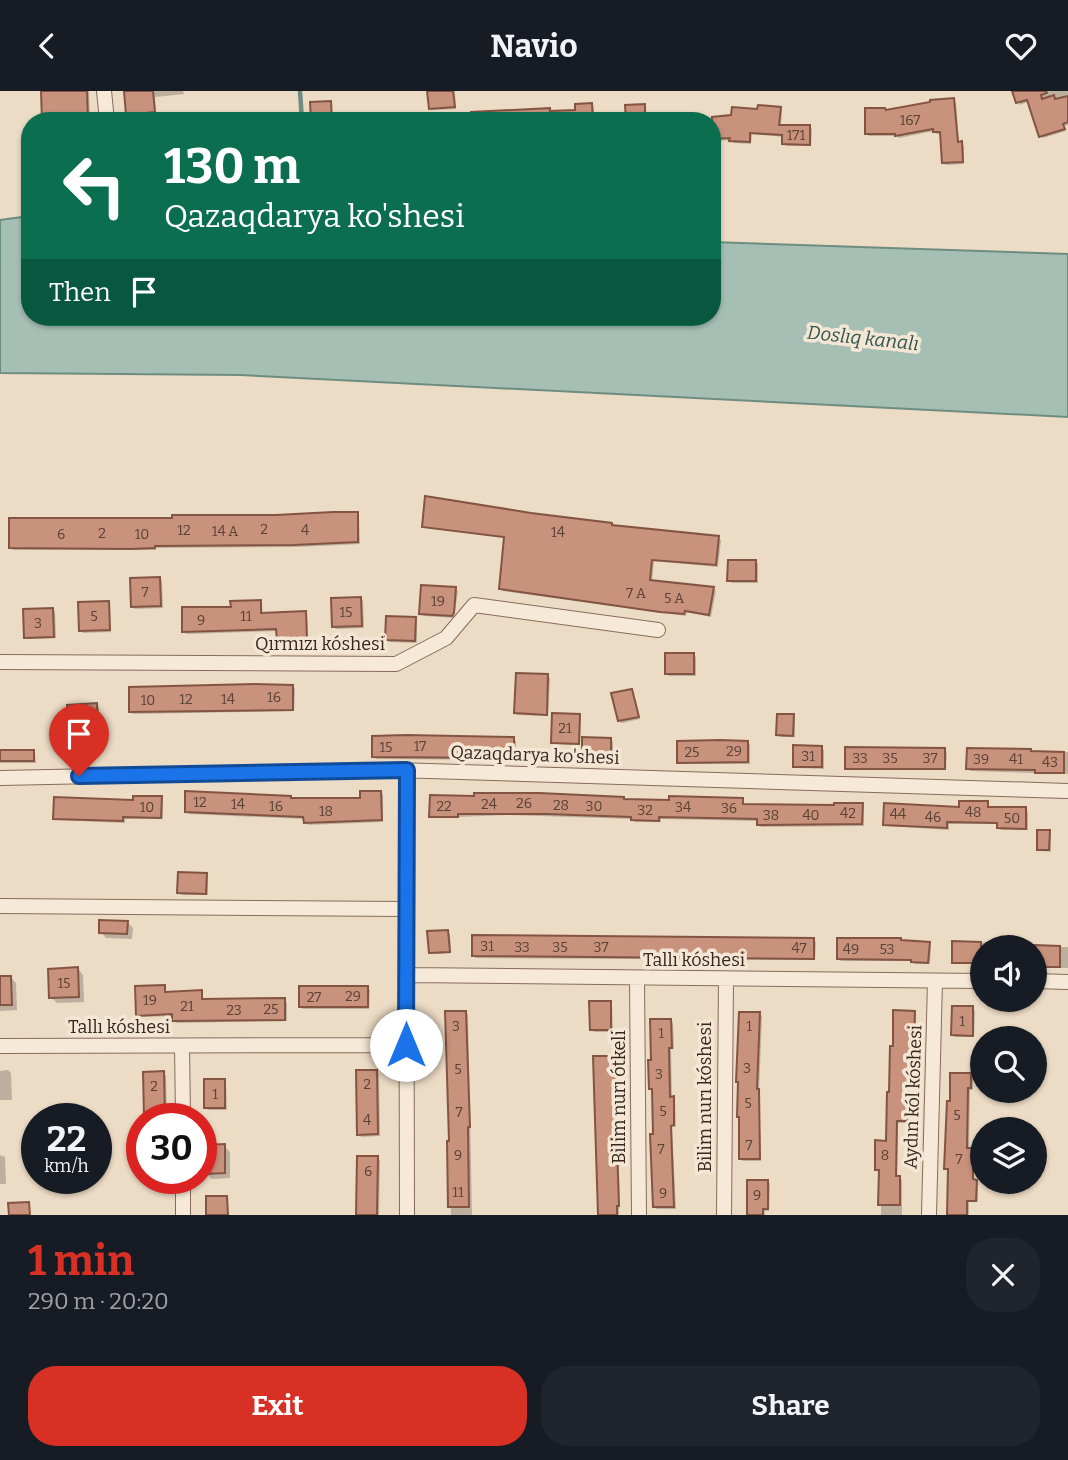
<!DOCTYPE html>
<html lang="en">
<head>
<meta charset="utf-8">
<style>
  body { margin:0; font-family:Bitter,serif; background:#20242c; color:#f1f3f6; height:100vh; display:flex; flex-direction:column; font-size:26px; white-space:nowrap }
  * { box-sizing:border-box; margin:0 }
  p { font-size:23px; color:#9ea1a6 }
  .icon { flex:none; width:38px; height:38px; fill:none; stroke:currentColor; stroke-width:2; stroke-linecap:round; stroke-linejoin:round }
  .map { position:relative; height:1124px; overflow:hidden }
  .side { display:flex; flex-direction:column; background:#171b24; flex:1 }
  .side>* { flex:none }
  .guide { position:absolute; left:21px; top:21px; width:700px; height:214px; border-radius:28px; box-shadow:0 2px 5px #0004; background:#0b6e4f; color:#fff; overflow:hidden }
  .tools { position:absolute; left:970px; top:844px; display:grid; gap:14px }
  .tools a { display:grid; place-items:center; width:77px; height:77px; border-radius:50%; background:#171b24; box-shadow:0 2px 5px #0004; font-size:35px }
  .speed { position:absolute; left:21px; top:1012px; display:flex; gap:14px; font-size:35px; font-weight:700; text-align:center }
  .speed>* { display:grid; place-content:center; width:91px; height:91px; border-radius:50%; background:#171b24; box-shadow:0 2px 5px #0004; line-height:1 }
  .speed small { font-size:18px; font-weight:400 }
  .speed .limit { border:10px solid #d22; background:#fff; color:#111 }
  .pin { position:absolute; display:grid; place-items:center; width:60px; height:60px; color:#fff; margin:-72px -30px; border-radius:50% 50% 50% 0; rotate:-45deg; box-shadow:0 0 7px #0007 }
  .pin .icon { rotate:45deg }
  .me { position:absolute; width:77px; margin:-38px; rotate:0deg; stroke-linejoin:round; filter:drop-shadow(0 0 5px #0008) }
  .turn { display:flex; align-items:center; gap:24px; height:147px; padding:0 28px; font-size:32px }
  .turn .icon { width:91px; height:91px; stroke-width:2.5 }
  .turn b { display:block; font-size:49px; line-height:60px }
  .then { display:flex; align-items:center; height:66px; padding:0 28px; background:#0003; gap:14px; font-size:26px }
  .round { display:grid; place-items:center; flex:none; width:74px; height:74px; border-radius:28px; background:#20242c }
  .summary { display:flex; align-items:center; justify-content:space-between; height:119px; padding:0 28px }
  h1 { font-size:42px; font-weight:700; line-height:52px; color:#d93025 }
  .action { display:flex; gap:14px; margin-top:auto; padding:14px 28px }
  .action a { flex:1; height:80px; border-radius:28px; background:#d93025; color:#fff; font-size:28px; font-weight:700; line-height:80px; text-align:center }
  .action a+a { background:#20242c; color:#f1f3f6 }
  header { display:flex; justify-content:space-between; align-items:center; height:91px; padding:0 28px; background:#171b24; font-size:32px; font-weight:700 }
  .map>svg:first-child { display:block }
</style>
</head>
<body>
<header><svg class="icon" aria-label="back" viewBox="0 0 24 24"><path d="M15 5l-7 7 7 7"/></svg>Navio<svg class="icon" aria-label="heart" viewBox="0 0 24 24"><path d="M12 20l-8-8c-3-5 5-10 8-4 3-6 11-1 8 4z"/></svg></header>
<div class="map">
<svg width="1068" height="1124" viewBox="0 0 1068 1124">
  <rect width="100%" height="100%" fill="#ecdbc5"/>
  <path fill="#a6bfb5" stroke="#6e8d81" stroke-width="2" d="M30,125V226H712V151L1068,163V326L240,284L0,282V129Z"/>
  <path fill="#0003" d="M43,0H89L90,30H44Z
    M126,0H183L184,3L155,6L156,23L130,26L128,23Z
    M429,0H455L456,18L433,19L430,17Z
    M1014,0H1068V34L1064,35L1066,40L1043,47L1030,10L1020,14Z
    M953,9L956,11L959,52L964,55V73L946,74L943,72L942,43H937L934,40L899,47L897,45H869L867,43L887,21Z
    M591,14L594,16V26L627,24L644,15L646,17L647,27L677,29L733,26L780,17L782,20L781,35L809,36L812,38L811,55H786L784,46L752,43L751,53L734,52L731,49L712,50V30H483L549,19L552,22L577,21Z
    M428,21L431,30H390L397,28L396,26Z
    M357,423L359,425L360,453L296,456L156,457V459H13L11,457L174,429Z
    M612,434L614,436L718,447L721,449L718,476L654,470L652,491L713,498L716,500L711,526L687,521L686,525L664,522L503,500L501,498L505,447L426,437L424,435Z
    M756,471L758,473V492H732L729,489Z
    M159,488L162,490L163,517L135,518L132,516Z
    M455,498L458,500L454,527L424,525L421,522Z
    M360,508L363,510L364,537L336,538L333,535Z
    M108,511L110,514L111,541L83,542L81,539Z
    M260,511L262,513L263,523L305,522L307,524L308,551L281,552L278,550V540L186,543L184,540L232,518Z
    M52,518L55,521L56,547L28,548L25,546Z
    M415,528L417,530V552L390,551L387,548Z
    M693,564L696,566V585H669L667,582Z
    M548,585L550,587L548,625L518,624L515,621Z
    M292,595L295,598L294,620L133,623L131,621Z
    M631,600L640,628L622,632L619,630Z
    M97,614L99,617L100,643L72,644L70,642Z
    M579,625L581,627L580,654L555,653L553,651Z
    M793,625L795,627V646H780L778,644Z
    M513,648L516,650V669L376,668L374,665Z
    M611,648L613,651V670L586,669L584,667Z
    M748,651L750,654V673H681L679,671Z
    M821,656L824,659V678L797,677L795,675Z
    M944,658L947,661L946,679H849L847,677Z
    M968,659L1068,661V683L971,680L968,678Z
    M0,661H33L35,663L36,672H0Z
    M381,702L383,704V731L308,734L305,728L189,723L187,720L293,709L362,708Z
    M539,703L623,707L626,710L743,708L745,715L836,716L862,714L864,716V735L761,736L759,730L661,728V731H635L632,728L507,724L433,727L431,725V706Z
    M161,707L163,710V728H125V732L57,729L55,727Z
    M987,712L989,718H1026L1028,721V739H1001L999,733H949V739L887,735L885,733Z
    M1049,741L1051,743V761L1041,760L1039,758Z
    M206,783L208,786V804H182L179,802Z
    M127,831L133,837L132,848L106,847L101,841Z
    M448,841L450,843L451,862L433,863L430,861Z
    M813,848L816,851L815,869L476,867L474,865Z
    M1016,851L1019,856H982V873H956L954,871V852Z
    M929,853L931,855L930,873H915L913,870H841L838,867Z
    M1034,856H1068V877H1035Z
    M78,878L83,884L84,911L57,912L51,906Z
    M10,886L16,892L17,919L0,920V887Z
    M164,896L167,902L201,901L203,910L285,909L287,912V930L176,932L174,925L140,926L137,924Z
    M367,897L370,899L369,918H303L301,916Z
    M610,912L612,914L613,941H594L592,939Z
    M972,917L975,920L974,946H955L953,943Z
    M465,922L468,924L472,1124H451L449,1051Z
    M914,922L916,924V950H913L909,1032H898L897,1087L902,1089V1124H881V1080L876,1078L888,1051L895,957Z
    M759,923L762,925L759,1000L761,1070H743L740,1067Z
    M671,929L673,932L674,958H671L672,1007L675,1010L676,1036H672L676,1118H657L654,1116L655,1045L653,999L651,997L653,970Z
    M613,966L616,969L620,1116H619V1124H598Z
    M8,979L11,982L12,1009H0V980Z
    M377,980L379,983L380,1045L361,1046L359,1043Z
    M164,982L166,985L167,1027H146L145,983Z
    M971,983L973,986V999H970L969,1059L975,1061L974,1090L978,1093V1111H969V1124H948V1079L946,1077L952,1011Z
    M224,990L226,992L227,1019H208L206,1017Z
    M224,1055L230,1061V1087L212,1088L206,1082Z
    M0,1064L5,1066L6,1093H0Z
    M377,1067L380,1069L379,1124H358Z
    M768,1091L770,1093L769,1120H765V1124H748Z"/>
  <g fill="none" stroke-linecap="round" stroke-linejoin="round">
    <path stroke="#6e8d81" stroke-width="4.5" d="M300,0L302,30"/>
  </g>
  <path fill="#c8927d" stroke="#845443" stroke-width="2" d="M41,0H87L88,30H42Z
    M124,0H153L155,21L126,24Z
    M427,0H453L455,16L429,18Z
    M1012,0H1046L1047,2L1041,4L1042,8L1054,4L1055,8L1068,5V31L1063,33L1065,38L1039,46L1027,9L1016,12Z
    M954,7L958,51L962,50L963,71L942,72L940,41H933V38L895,45V43H865V17H885L886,19L930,11V9Z
    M331,10L332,30H311L310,11Z
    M592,12L593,30H471V21L550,17V20L575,19V13Z
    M645,13V30H626L625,14Z
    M758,14L781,16L779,34H810V54L782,53V44L750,42V51L729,50L730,47L712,48V26L731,24L732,16L757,18Z
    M425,405L531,422L612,432V434L719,445L716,474L652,469L650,489L714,496L709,524L685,520L684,523L660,521L499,498L504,446L422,436Z
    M333,421H358V451L293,454L155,455V457L131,458L9,457V427H172V424H276Z
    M728,469H756V490H727Z
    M160,486L161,515L131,516L130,487Z
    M421,494L456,496L454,522L452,525L419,523Z
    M361,506L362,535L332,536L331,507Z
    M261,509V522L306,520L307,549L277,551L276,538L182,541V516H231L230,510Z
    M109,510L110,539L79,540L78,511Z
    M53,517L54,546L24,547L23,518Z
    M386,525L416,526L415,550L385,549Z
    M665,562H694V583H665Z
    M516,582L548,583L547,624L514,622Z
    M255,593L293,594V619L129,621V596Z
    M632,598L639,626L618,630L611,602Z
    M97,612L98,642L68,643L67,614Z
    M552,622L580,623L579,653L551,652Z
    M777,623H794L793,645L776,644Z
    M406,644L514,646V667L372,666V645Z
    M582,646L611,647V668H582Z
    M720,649L748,650V671L677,672V650Z
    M793,654L822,655V676H793Z
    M845,656L945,657V678H845Z
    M967,657L1031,658V660L1064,661V682H1035V679L966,678Z
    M0,659H34V670H0Z
    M185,700L291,705V707H360V700H381L382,729L304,732L303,726L185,721Z
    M474,702H539L624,706V708L669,709V705L743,707V713L834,714V712H863L862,733L757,734V728L659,726V730L631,729V726L547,723H458V726H429L430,704L474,705Z
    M133,705H162L161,727L123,726V730L53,728L54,706L133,709Z
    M959,710H988V716H1026V738L997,737V732L947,731V737L883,734L884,712L959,716Z
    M1037,739H1050L1049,759H1037Z
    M178,781L207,782L206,803L177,802Z
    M99,829L128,830L127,843L99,842Z
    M448,839L450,861L429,862L427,840Z
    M472,844L814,847V868L472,865Z
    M837,847H901V849L930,851L928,872L911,871V869L837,868Z
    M952,850L981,851V872H952Z
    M1034,854L1060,855V876H1034Z
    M78,876L79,906L49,907L48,878Z
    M0,885H11L12,914H0Z
    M165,894V901L202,899V908L285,907V929L172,930V923L136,925L135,895Z
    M299,895H368V916H299Z
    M589,910H611V939H590Z
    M952,915H973V945L951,944Z
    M893,919L915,920L914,949H911L907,1030H897L896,1085H900V1114H878L879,1079H875V1049L886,1050L887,1001H889L890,955H893Z
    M445,920H466L470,1036H468L469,1116H448L447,1050H449Z
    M739,921H760L757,998H759L760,1068H739V1026H737L738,991H736Z
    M650,928H671L672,957H669L670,1006L674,1005V1034L671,1035L674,1116H653L650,1043H653L652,998H649L648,969H651Z
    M593,965H614L619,1115H617V1124H598Z
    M356,979H377L378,1043L357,1044Z
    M164,980L165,1027H144L143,981Z
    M950,982H971V997H968L967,1057H973V1088L977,1089L976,1110H967V1124H947L948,1078H944L947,1010H950Z
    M204,988H225V1017H204Z
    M225,1053V1082L204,1083V1054Z
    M357,1065H378L377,1124H356Z
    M747,1089H768V1118H763V1124H747Z
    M206,1105H227L228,1124H206Z
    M29,1111L30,1124H9L8,1112Z"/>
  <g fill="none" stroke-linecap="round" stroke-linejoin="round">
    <g stroke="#866c5c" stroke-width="16">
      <path id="minor" d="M104,0L107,30
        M0,571L396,573L446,547L474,514L658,539
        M406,679L407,1124
        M0,687L396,679L1068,700
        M0,815L406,818
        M406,884L982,890
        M637,888L639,1124
        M1034,890L1068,891
        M0,955L406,954
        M182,955L183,1027
        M183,1087V1124
        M724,1124L726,888
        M929,1124L935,890"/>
    </g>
    <use href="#minor" stroke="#f7e9d8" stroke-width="14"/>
  </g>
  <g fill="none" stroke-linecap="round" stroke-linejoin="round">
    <g stroke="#114b97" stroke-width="18">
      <path id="route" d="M79,685L407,679L406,954"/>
    </g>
    <use href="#route" stroke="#1a73e8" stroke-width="12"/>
  </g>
  <g text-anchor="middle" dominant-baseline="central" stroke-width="7" stroke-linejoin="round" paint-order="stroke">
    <g font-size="14" fill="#5b4236">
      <text x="910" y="29">167</text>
      <text x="796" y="44">171</text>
      <text x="264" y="438">2</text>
      <text x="184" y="439">12</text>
      <text x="305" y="439">4</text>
      <text x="225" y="440">14 А</text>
      <text x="558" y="441">14</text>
      <text x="102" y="442">2</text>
      <text x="61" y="443">6</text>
      <text x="142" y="443">10</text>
      <text x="145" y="501">7</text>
      <text x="636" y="502">7 А</text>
      <text x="674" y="507">5 А</text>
      <text x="438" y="510">19</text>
      <text x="346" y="521">15</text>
      <text x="94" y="525">5</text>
      <text x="246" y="525">11</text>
      <text x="201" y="529">9</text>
      <text x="38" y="532">3</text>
      <text x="274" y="606">16</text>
      <text x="186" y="608">12</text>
      <text x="228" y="608">14</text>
      <text x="148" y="609">10</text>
      <text x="565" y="637">21</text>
      <text x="420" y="655">17</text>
      <text x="386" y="656">15</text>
      <text x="734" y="660">29</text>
      <text x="692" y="661">25</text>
      <text x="808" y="665">31</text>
      <text x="860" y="667">33</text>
      <text x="890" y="667">35</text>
      <text x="930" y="667">37</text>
      <text x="981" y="668">39</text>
      <text x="1016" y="668">41</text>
      <text x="1050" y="671">43</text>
      <text x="200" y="711">12</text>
      <text x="524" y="712">26</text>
      <text x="238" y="713">14</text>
      <text x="489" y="713">24</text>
      <text x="561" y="714">28</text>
      <text x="276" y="715">16</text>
      <text x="444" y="715">22</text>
      <text x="594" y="715">30</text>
      <text x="147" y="716">10</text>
      <text x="683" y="716">34</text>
      <text x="729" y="717">36</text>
      <text x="645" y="719">32</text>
      <text x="326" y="720">18</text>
      <text x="973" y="721">48</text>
      <text x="848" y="722">42</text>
      <text x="898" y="723">44</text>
      <text x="771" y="724">38</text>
      <text x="811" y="724">40</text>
      <text x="933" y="726">46</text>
      <text x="1012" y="727">50</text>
      <text x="487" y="855">31</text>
      <text x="522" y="856">33</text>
      <text x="560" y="856">35</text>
      <text x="601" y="856">37</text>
      <text x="799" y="857">47</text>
      <text x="851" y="858">49</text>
      <text x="887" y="858">53</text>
      <text x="64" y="892">15</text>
      <text x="353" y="905">29</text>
      <text x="314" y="906">27</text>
      <text x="150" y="909">19</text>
      <text x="187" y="915">21</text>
      <text x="271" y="918">25</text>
      <text x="234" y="919">23</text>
      <text x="962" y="930">1</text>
      <text x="456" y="935">3</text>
      <text x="749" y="935">1</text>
      <text x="661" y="942">1</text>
      <text x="747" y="977">3</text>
      <text x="458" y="978">5</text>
      <text x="659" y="983">3</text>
      <text x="367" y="993">2</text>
      <text x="154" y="995">2</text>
      <text x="215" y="1003">1</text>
      <text x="748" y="1012">5</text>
      <text x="663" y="1020">5</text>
      <text x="459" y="1021">7</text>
      <text x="957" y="1024">5</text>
      <text x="367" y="1029">4</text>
      <text x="749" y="1054">7</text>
      <text x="661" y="1058">7</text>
      <text x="458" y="1064">9</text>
      <text x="885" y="1064">8</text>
      <text x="959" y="1068">7</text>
      <text x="368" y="1080">6</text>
      <text x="458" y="1101">11</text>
      <text x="663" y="1102">9</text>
      <text x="757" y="1104">9</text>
    </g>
    <g font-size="18" fill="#37271f" stroke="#f4e6d4">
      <text x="320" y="553">Qırmızı kóshesi</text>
      <text transform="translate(535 664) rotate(2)">Qazaqdarya ko'shesi</text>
      <text x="694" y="869">Tallı kóshesi</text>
      <text x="119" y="936">Tallı kóshesi</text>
      <text transform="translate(619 1006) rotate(-90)">Bilim nurı ótkeli</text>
      <text transform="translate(705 1006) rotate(-90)">Bilim nurı kóshesi</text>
      <text transform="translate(913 1006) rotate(-88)">Aydın kól kóshesi</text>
    </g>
    <g font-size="19" font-style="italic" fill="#2f554e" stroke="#f4e6d4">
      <text transform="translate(863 247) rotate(6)">Doslıq kanalı</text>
    </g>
  </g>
</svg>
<div class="tools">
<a><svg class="icon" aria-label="sound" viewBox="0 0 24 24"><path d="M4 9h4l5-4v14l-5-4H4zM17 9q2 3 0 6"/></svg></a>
<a><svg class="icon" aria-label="search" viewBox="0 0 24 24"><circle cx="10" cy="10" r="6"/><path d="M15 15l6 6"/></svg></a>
<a><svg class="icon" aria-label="layers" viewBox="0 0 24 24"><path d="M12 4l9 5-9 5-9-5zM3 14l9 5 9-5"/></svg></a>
</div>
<div class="speed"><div>22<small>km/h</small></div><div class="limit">30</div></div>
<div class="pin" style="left:79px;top:685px;background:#d93025"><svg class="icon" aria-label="arrive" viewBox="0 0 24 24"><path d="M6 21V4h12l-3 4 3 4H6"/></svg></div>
<svg class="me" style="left:406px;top:954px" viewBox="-20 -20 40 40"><circle r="19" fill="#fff"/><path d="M0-13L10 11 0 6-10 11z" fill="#1a73e8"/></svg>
<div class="guide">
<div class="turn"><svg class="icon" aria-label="left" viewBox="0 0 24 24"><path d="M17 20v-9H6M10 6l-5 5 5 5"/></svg><div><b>130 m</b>Qazaqdarya ko'shesi</div></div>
<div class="then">Then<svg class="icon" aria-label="arrive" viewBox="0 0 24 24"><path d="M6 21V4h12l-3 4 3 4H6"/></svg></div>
</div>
</div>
<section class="side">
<div class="summary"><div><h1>1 min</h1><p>290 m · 20:20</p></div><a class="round"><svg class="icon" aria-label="close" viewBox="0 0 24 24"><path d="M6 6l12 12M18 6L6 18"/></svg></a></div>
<div class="action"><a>Exit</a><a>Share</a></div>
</section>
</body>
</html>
